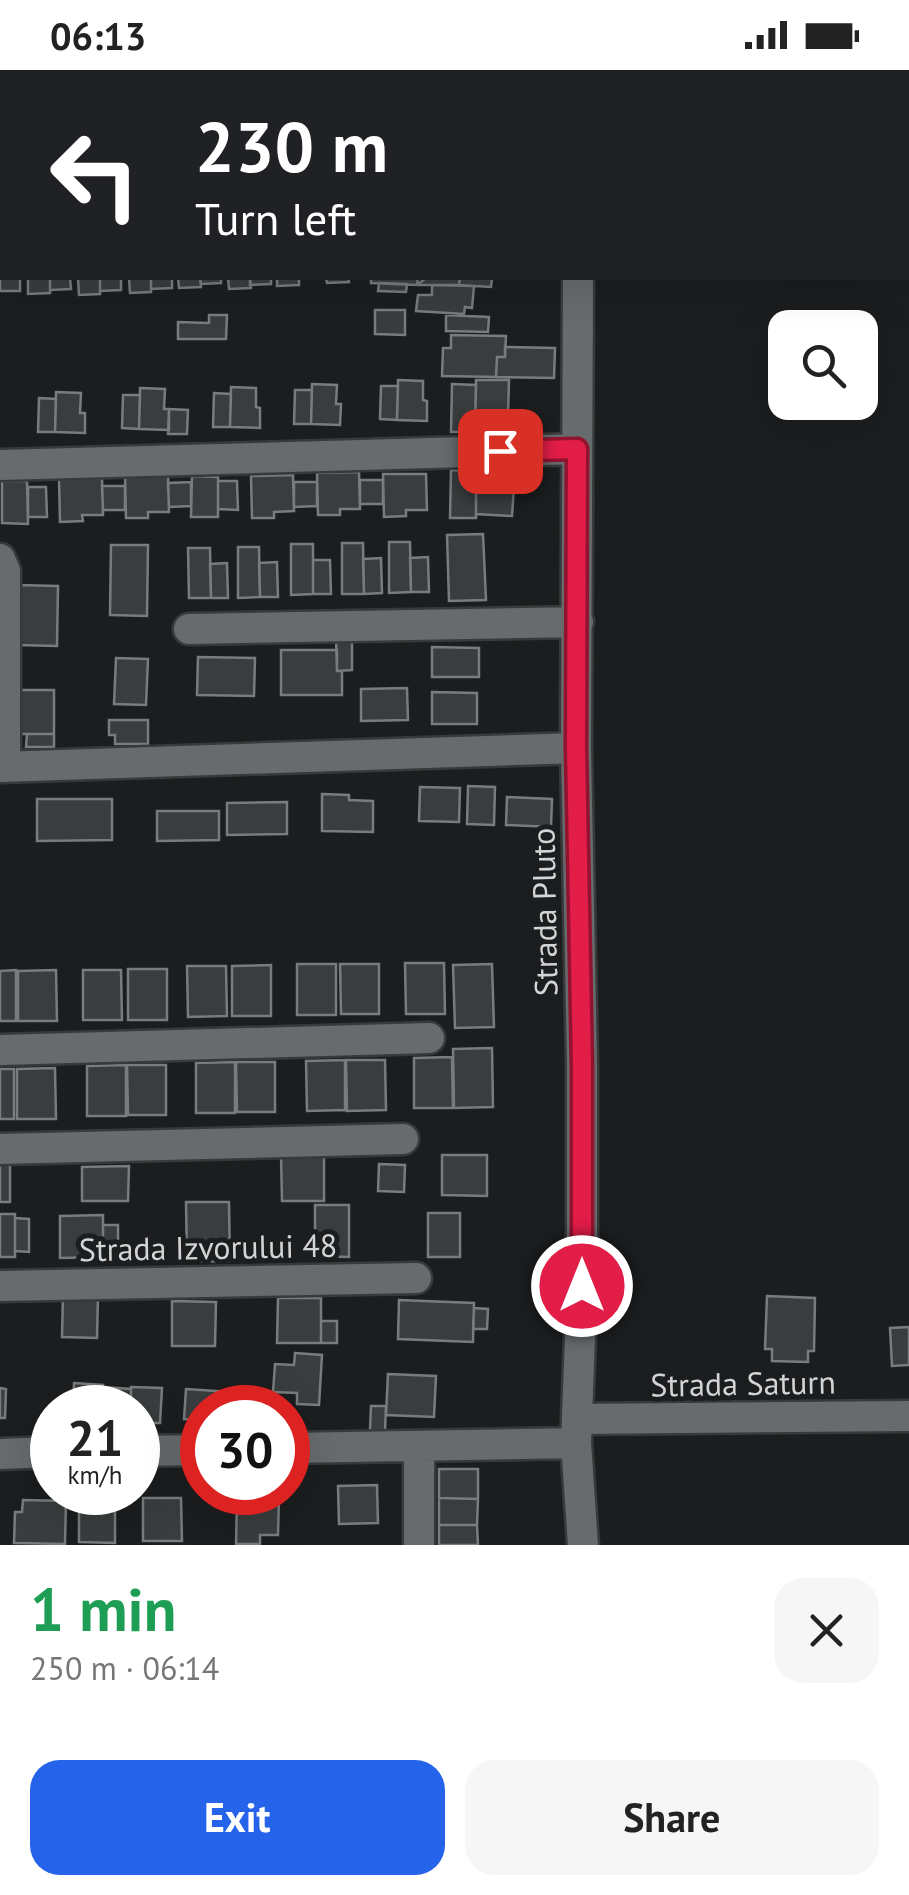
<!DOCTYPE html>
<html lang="en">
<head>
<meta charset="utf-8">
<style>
  body { margin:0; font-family:"PT Sans",sans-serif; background:#f6f6f6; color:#222; height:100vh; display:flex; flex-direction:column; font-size:38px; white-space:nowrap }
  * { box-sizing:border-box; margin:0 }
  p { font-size:32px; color:#767676 }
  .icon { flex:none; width:55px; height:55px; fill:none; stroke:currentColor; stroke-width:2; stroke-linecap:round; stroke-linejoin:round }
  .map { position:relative; height:1475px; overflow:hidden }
  .drawer { display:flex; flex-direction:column; background:#fff; flex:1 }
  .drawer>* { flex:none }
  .guide { position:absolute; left:0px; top:0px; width:910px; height:210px; box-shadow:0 10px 40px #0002; background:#202124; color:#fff; overflow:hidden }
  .buttons { position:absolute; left:768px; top:240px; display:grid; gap:20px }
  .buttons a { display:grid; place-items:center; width:110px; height:110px; border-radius:20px; background:#fff; box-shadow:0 10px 40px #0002; font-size:50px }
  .speed { position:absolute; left:30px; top:1315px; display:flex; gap:20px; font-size:50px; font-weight:700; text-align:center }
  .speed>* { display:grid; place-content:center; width:130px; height:130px; border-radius:50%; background:#fff; box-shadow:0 10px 40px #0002; line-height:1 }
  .speed small { font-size:25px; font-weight:400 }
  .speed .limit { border:15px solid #d22; background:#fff; color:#111 }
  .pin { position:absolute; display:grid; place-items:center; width:85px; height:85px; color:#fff; margin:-42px; border-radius:20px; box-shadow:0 5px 15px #0006 }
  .me { position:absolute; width:110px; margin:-55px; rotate:0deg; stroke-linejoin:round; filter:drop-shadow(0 0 8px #0008) }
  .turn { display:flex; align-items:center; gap:35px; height:210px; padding:0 30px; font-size:45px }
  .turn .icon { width:130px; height:130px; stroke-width:2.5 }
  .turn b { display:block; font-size:70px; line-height:85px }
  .round { display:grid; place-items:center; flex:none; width:105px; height:105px; border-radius:30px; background:#f6f6f6 }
  .headline { display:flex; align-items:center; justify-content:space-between; height:170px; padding:0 30px }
  h1 { font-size:60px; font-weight:700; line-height:75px; color:#1e9e55 }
  .action { display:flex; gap:20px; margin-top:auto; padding:20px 30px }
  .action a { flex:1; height:115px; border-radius:30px; background:#2563eb; color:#fff; font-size:40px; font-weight:700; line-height:115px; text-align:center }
  .action a+a { background:#f6f6f6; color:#222 }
  .status { display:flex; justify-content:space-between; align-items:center; height:70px; padding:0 50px; background:#fff; direction:ltr }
  .status svg { height:28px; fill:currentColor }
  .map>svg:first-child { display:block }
</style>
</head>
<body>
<div class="status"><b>06:13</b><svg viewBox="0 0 49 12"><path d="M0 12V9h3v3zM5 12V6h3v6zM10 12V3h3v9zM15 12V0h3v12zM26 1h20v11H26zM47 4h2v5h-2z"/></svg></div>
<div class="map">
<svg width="909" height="1475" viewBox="0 0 909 1475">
  <rect width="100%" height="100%" fill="#1b1d1f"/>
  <path fill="#3a3d3e" stroke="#787c7d" stroke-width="2.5" d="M0,200H2V208H20V221H0Z
    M28,208H50V223L28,224Z
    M50,208H70L71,219L50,220Z
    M78,208H100V224L79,225Z
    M100,208H121V220L100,221Z
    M129,208H151V222L130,223Z
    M151,208H172V218L151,219Z
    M178,208H200L201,217L179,218Z
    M200,208H221V213L201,214Z
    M228,208H250L251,218L229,219Z
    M250,208H271V214L250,215Z
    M277,208H299V215L277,216Z
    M326,208H348L349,212L327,213Z
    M371,208H418L417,215L371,213Z
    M426,208H460L459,215H417Z
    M460,208H492L491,217L459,215Z
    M379,213L407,214L406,222L378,221Z
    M432,215L474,216L472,238L465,237L464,244L416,241L418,225H432Z
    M375,240H405V265L375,264Z
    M209,245H227L226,269H178V252L209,253Z
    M446,245L489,247L488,262L446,261Z
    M451,265L506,266L505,287H497L496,307L442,306L443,278H451Z
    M505,277L555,278L554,308L496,307L497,287H505Z
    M398,310L423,311V330L427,331V351L397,350Z
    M476,310H509L508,346H497V362L475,361Z
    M312,314L337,315L336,334H341L340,355L311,354Z
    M452,314L476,315L475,357H470V362H451Z
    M381,316H398L397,350L380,349Z
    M231,317L256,318V337L260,338V358L230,357Z
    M140,318L165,319L164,339H169V360L139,359Z
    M295,320H312L311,354H294Z
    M56,322L81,323L80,343H85V363L55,362Z
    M214,323L231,324L230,357H213Z
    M123,325H140L139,359L122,358Z
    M39,328L56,329L55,362H38Z
    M169,339L188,340L187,364H168Z
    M451,400L476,401V448H450Z
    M359,402L360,439H340V445H318L317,403Z
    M383,404H426L427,440H406V446L384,447Z
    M168,405L169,442H148V448H126L125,406Z
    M293,405L294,441L274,442V448H252L251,406Z
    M476,405L502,406V421L476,420Z
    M192,406L218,407V447H191Z
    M102,408L103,445H82L83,451L60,452L59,409Z
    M360,410H383V434H360Z
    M2,411H27L28,454L2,453Z
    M218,411H237L238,440L218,439Z
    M191,412V436L169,437L168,413Z
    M294,412H317V436L294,437Z
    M102,416H125V440H103Z
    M28,417H46L47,447H28Z
    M503,417H514L512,446L476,444V420L502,421Z
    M483,464L486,530L449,531L447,465Z
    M389,472H410L411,522L389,523Z
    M342,473H363L364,524H342Z
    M291,474H313V524L291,525Z
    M111,475H148L147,546L110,545Z
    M238,477H259L260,527L238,528Z
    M188,478H210L211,528H189Z
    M428,487L429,522H411L410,488Z
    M381,488L382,523L364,524L363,489Z
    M313,490H330L331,524H313Z
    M277,492L278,527H260L259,493Z
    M227,493L228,528H211L210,494Z
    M17,515L58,516L57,576L17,575Z
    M352,567V600L337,601L336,568Z
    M432,577L479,578V607H432Z
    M281,580H337V601H342V625H281Z
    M198,587L255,588L254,626L197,625Z
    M116,588L148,589L146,635L114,634Z
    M407,618L408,650L361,651V619Z
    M18,620H54V664H18Z
    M432,622L477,623V654H432Z
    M109,650H148V674H115V665H109Z
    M27,664H54V677H26Z
    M468,716L495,717L494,755L467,754Z
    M420,717L460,718L459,752L419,751Z
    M322,724L349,725V730L373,731V762L322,761Z
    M507,727L552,729L551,757L506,755Z
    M37,729H112V770L37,771Z
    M287,732V764L227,765V733Z
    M157,741H219V770L157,771Z
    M405,893H444L445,944H406Z
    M297,894H336V945H297Z
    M340,894H379V944H341Z
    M492,894L494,957L455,958L453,895Z
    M271,895V946H232V896Z
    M187,896H226L227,946L188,947Z
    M128,899H167V950H128Z
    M16,900V951H0V901Z
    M56,900L57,951H18V901Z
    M83,900H121L122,950H83Z
    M492,978L493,1037L454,1038L453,979Z
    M452,987L453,1038H414V988Z
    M345,990V1040L307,1041L306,991Z
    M346,990H385L386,1040L347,1041Z
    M235,992V1043H196V993Z
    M236,992H275V1042H237Z
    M126,995V1046H87V996Z
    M127,995H166V1045H128Z
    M55,998L56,1049H17V999Z
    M0,999H14V1049H0Z
    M281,1084L324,1085V1131H282Z
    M442,1085H487V1126L442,1125Z
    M0,1089H10V1132H0Z
    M379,1094L405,1095L404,1122L378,1121Z
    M129,1096L128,1131H82V1097Z
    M186,1132H229L230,1191L187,1192Z
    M315,1135H349V1187L315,1186Z
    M428,1143H460V1187H428Z
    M0,1144H15V1187H0Z
    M103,1145V1187L60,1188V1146Z
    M15,1148L29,1149V1182L15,1181Z
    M103,1155H118V1178L103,1177Z
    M63,1224L98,1225L97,1268L62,1267Z
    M767,1226L815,1228L814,1281H808V1292L772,1291V1279H765Z
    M278,1228H321V1273H277Z
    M399,1230L474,1233L473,1272L398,1269Z
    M172,1231L216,1232L215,1276H172Z
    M474,1238L488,1239L487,1259H473Z
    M321,1251H337V1273H321Z
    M909,1257V1295L892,1296L890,1258Z
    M295,1283L322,1285L319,1335L297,1334V1323L273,1322L275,1294L294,1295Z
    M388,1304L436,1306L434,1347L386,1345Z
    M74,1313L103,1315L102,1338H73Z
    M103,1317L131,1319V1338H102Z
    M131,1317L162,1318L160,1353H138V1338H131Z
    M0,1318L6,1319L5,1348H0Z
    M186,1319L230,1322L228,1338H202V1350L184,1349Z
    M371,1336H386L385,1361L370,1360Z
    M439,1399H478V1429L439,1428Z
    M377,1415L378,1453L339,1454L338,1416Z
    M79,1428H115V1473L79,1472Z
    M143,1428H181L182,1471H143Z
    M237,1428H279L278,1465H260V1474H236Z
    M439,1428L478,1429L477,1455H439Z
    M23,1430L66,1431L65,1474L14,1473L15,1442H22Z
    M439,1455H477L478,1475H439Z"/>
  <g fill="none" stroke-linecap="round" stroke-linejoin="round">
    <g stroke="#37393a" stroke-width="35">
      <path id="street" d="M340,0V2
        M521,0V2
        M596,2V0
        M0,154H2
        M578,208L576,678L582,996V1215L576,1373L583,1475
        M0,395L577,379
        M0,489L5,501V697
        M189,559L578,552
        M0,697L576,678
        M0,980L429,968
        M0,1079L403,1069
        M0,1216L416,1208
        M577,1349L909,1346
        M288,1378L576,1373
        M138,1381L202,1380
        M0,1384L52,1382
        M419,1475V1376"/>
    </g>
    <use href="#street" stroke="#686b6d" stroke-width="30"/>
  </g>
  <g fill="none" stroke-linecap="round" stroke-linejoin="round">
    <g stroke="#92132f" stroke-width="25">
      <path id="route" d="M500,381L577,379L576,678L582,996V1216"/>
    </g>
    <use href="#route" stroke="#e11d48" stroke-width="18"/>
  </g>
  <g text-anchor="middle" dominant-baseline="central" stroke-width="10" stroke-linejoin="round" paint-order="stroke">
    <g font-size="32" fill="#d3d4d5" stroke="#1b1d1f">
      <text transform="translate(544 842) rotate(-91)">Strada Pluto</text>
      <text transform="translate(208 1177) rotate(-1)">Strada Izvorului 48</text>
      <text transform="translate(743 1313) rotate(-1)">Strada Saturn</text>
    </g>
  </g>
</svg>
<div class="buttons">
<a><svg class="icon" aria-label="search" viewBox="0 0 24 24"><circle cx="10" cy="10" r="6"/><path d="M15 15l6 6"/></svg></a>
</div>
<div class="speed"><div>21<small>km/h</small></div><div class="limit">30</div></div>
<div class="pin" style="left:500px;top:381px;background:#d93025"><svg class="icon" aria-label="arrive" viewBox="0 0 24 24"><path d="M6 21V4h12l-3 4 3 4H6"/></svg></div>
<svg class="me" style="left:582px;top:1216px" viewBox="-20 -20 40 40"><circle r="17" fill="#e11d48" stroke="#fff" stroke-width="3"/><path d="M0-11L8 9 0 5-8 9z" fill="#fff"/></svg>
<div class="guide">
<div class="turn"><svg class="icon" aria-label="left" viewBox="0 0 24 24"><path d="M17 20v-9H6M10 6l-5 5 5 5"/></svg><div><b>230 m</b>Turn left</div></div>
</div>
</div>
<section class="drawer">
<div class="headline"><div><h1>1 min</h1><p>250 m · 06:14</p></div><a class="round"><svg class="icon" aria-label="close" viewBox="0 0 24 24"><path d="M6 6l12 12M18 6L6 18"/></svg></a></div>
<div class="action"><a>Exit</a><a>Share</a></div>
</section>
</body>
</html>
